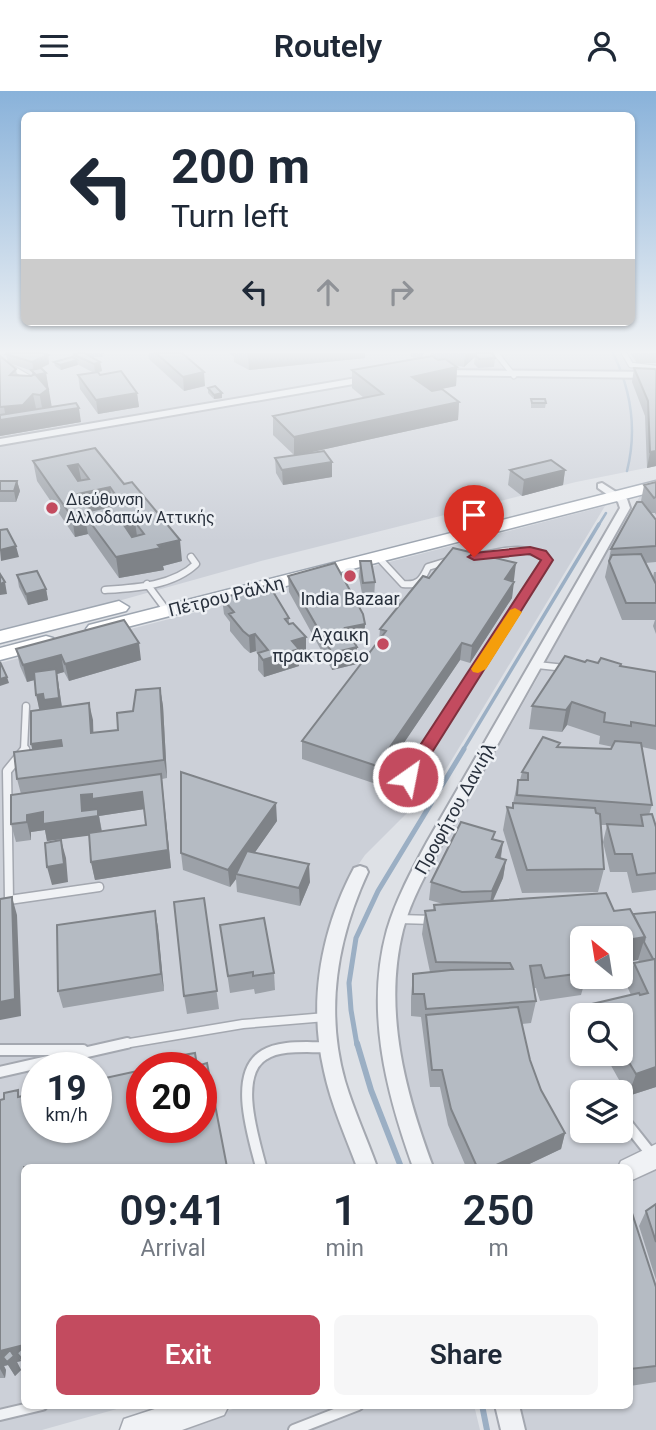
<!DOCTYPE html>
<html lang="en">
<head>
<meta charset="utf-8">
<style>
  body { margin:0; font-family:Roboto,sans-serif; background:#f6f6f7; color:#1f2937; height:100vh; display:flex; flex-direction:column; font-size:26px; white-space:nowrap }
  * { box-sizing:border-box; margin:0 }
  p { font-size:23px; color:#747a83 }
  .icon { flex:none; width:38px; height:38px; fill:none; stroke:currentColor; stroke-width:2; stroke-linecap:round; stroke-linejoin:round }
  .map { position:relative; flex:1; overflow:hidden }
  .side { position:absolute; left:21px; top:1073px; width:612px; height:245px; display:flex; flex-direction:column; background:#fff; border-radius:10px; box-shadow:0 2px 5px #0004 }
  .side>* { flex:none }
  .banner { position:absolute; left:21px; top:21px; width:614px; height:214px; border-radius:10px; box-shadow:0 2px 5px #0004; background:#fff; color:#1f2937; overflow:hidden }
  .needle { width:46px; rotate:330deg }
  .controls { position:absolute; left:570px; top:835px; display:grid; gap:14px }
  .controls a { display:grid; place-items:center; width:63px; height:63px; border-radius:10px; background:#fff; box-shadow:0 2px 5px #0004; font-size:35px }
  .speed { position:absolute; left:21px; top:961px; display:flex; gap:14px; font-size:35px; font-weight:700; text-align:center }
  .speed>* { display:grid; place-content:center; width:91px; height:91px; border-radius:50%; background:#fff; box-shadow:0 2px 5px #0004; line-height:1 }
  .speed small { font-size:18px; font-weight:400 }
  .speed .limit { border:10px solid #d22; background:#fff; color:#111 }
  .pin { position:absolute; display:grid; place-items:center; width:60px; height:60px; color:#fff; margin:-72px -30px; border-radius:50% 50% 50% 0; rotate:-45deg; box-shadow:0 0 7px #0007 }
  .pin .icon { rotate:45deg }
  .me { position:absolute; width:77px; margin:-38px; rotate:33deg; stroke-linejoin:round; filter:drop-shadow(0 0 5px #0008) }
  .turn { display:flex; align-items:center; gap:24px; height:147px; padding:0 35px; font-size:32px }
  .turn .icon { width:91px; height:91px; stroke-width:2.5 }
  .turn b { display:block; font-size:49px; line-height:60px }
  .lanes { display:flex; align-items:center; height:66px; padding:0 35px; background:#0003; justify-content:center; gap:35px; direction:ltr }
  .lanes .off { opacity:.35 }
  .eta { display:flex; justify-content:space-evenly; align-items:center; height:119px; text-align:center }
  .eta b { font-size:42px; font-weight:600; line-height:49px }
  .cta { display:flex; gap:14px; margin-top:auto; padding:14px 35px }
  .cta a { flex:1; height:80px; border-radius:10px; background:#c34b5f; color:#fff; font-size:28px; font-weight:600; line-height:80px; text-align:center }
  .cta a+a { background:#f6f6f7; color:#1f2937 }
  header { display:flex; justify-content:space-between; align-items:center; height:91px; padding:0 35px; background:#fff; font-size:32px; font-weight:600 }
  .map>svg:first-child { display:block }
</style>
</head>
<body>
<header><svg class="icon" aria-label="menu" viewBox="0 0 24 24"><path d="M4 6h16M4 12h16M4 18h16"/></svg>Routely<svg class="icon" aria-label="person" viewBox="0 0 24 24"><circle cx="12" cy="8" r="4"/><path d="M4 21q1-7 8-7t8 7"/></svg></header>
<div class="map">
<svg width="656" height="1339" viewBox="0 0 656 1339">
  <rect width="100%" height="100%" fill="#dee1e6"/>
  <path fill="#ccd0d8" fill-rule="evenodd" d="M0,262H656V375L576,391L261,470L0,543Z
    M656,401V1339H524L519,1314H630V1076H431L409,1007L394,923L393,898L400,846L423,790L538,586L564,534L640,405ZM583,847H621V886H583ZM583,924H621V962H583ZM583,1001H621V1040H583Z
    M605,415L448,675L433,696L365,764L349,787L337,816L318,935L319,952L326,990L356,1076H24V1314H131L42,1339H0V572ZM37,976H96V1036H37ZM142,976H201V1036H142Z
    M246,1314H474L480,1339H164Z"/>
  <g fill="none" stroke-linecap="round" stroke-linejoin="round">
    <path stroke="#9bafc4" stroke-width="2.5" d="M613,262C631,299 637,340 627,380
      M598,435L606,422"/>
    <path stroke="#9bafc4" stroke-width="3.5" d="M463,659L599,433"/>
    <path stroke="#9bafc4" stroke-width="5" d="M357,954L351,919L349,892L356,847L378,800L464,658"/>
    <path stroke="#9bafc4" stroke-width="6" d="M357,952L371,999L401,1076
      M482,1314L487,1339"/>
    <g stroke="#a4a8b0" stroke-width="7">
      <path id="service-far3" d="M496,262L514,285
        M624,262L631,274L656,277
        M0,270L33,289"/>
    </g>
    <g stroke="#a4a8b0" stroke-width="9">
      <path id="service-far2" d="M378,466L403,493C418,495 422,489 428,476L451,469
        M147,493L167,520
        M105,499C135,497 173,495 196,473L191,466
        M537,574L565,577
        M24,659L26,615
        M425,659L547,469C527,451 497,462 473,466"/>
    </g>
    <g stroke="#a4a8b0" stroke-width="11">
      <path id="service-far1" d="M25,658L7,680L9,809L99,796
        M408,686L426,658
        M399,828L433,829
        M118,954L243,933L326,926"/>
    </g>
    <g stroke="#a4a8b0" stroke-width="14">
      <path id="service" d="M0,959H83
        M0,981L127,952
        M621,1025L651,1063
        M261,1076C254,1048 232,983 264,964C281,953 309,957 328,956
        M0,1324L42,1314
        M294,1339L358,1314"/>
    </g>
    <g stroke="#a4a8b0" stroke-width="4">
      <path id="minor" d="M441,279L656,281V287L438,284L437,282Z
        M368,285L372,288L371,290L0,354V348Z
        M602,392L627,408L630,417L443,751C428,779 411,808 403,839C383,919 405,1001 433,1076H413C386,1001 365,919 387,839C396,808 412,779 427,751L620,417L618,411L598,397V393Z
        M360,775L366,777L368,781C337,848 325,919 345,990C354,1020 367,1048 377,1076H357C345,1044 331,1013 324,980C308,911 321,839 354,777Z
        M495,1314H519L525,1339H501Z"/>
    </g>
    <g stroke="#a4a8b0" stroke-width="3">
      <path id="tertiary" d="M656,1053V1078L630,1090V1076H618L621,1070Z
        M167,1314H229L224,1324L182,1339H120L124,1328Z"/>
    </g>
    <g stroke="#9ea6b1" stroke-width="3">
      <path id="primary" d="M656,390V400L96,544L86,538L89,534Z
        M119,510L129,516L126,520L0,552V540Z
        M46,545L53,547L56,551L53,555L0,569V557Z"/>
    </g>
    <use href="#service-far3" stroke="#f0f2f5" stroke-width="4.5"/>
    <use href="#service-far2" stroke="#f0f2f5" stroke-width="6"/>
    <use href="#service-far1" stroke="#f0f2f5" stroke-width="8"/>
    <use href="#service" stroke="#f0f2f5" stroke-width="10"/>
    <use href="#minor" fill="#f0f2f5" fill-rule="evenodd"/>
    <use href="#tertiary" fill="#f0f2f5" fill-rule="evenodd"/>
    <use href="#primary" fill="#fff" fill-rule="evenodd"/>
  </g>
  <path fill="#9ca1a8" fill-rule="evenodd" d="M72,262H104L102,266H92L100,271L102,280L98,281L100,284L137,302L139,316L98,323L80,298L78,284L94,282L77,273L61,279L55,275L54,271L73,267Z
    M148,262H182L205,295L184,300L149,268Z
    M229,262H365V267L249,279L234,271V266Z
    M411,262H424L421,267L431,265V262H492L495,267L494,276L478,277L474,273L475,266L464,276L454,274L457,276L456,295L431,300L459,311L458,329L307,362L332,371V386L283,394L276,382L275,367L294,364L273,344V325L364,307L352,297V279L417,267L411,266Z
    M630,262H656V272H637Z
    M6,263L48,264L49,273L40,278L46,282L51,316L81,331L0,345V265L8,272ZM9,272L32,280V285H31L17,284L16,278Z
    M634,277L656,280V375L647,377L645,325L632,291Z
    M208,297L222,302V307L214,308L208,302Z
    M531,308L546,312L545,317H531Z
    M95,357L182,470L163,475L164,479L119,487L88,443L75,446L37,390L33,370Z
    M510,379H565L563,394L522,405L508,394Z
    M0,390H17L20,400L16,411H0Z
    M656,391V424L655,422H651L656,429V471L645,472L653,487L654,481H656V543L653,535L655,529H622L605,486L611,458L642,411L641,410L644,394Z
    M360,470L375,491L374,508H363L359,486Z
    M17,484L46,498L48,509L28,514L19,496Z
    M288,485L365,533L364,550L355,552L357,556V573L332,579L289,501Z
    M429,487L514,489L513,490L512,507L470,572L460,569L376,693L302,668V650L379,550L380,538Z
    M222,507L289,527V533L306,546V563L299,565V575L264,586L258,579V562L256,560L250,562L244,557L230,540V531L224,523Z
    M16,558L141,569L69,590L64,581L57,583L62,616L93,629V642L118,639L133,620L160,597L163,615L167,687L162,688L171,777L95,789L91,771L89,744L47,750L45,739L31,741V749L16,751L11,733L21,703L17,688L32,659L39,618L35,589L27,591L20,575ZM144,718L146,734L102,740L99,725Z
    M585,571L598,572L656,581V659L642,656L652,714L649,724L656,736V799L632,802L627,781H610L603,751L607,734H601L604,778L598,801L522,802L503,739L507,716L512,717L518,689H520L522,681L559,656L611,658L613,656L599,653L600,645L567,634L562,641L529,638L532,615Z
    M277,730L255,761L310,791L300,815L237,801L236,788L230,796L183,779L181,762Z
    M494,748L503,751L501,767L506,769L503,787L493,810L614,820L633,823L656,821V996L628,1005L604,962H621V924H589L592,913L631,904L627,895L634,872L639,871L638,868L621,872V847H583V886H610L607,894L583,897L581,904L540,910L536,897H534L536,910L531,932L522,933L530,969L541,999L565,1042L561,1058L523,1076H466L448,1034L440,996H430L421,926L411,925V906L413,883L430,881L422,843L425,820L433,819L434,814L443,813L429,809L431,791Z
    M204,807L219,918L187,923L184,905Z
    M155,820L158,837L164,900L63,917L58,900Z
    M220,834L274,882L275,899L255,903L254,898L230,902Z
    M197,975L24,1076V1276L21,1270L17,1271L21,1279L15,1285L8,1274L4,1275L6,1279L5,1287H0V1009Z
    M656,1113V1189L639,1135L646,1120Z
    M630,1123L656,1196V1291L630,1295Z"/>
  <path fill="#7f8388" d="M248,262H365V267L249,279Z
    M479,262L475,264V266L464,276L465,263Z
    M48,264L49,273L34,280L32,271Z
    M77,269L78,274L61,279L60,274Z
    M100,271L102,280L95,282L94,273Z
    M457,276L456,295L411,304L412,286Z
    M204,281L205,295L184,300L183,286Z
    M46,282L52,317L43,322L36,284Z
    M137,302L139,316L98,323L96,309Z
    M222,302V307L214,308V304Z
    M33,303L37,322L79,317L81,331L0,345V329L6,328L4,316Z
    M459,311L458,329L294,365V346Z
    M656,360V375L647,377L650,361Z
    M332,371V386L283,394L282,379Z
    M78,373L82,393L71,395L68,375Z
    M565,379L563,394L522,405L524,389Z
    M17,390L20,400L16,411L14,400Z
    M110,396L113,416L84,423L88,443L75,446L72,426L78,403Z
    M135,431L138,452L127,455L124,434Z
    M180,449L182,470L163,475L164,479L119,487L116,466Z
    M16,455L19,466L1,470L0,459Z
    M516,472L514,489L503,505L505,488Z
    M5,491L7,503L0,504V493Z
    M514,491L512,507L470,572L472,555Z
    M46,498L48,509L28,514L26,503Z
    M365,533L364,550L345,554V537Z
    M255,543L256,560L250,562L249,545Z
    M306,546V563L299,565V575L264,586L263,569L292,550Z
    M139,552L141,569L69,590L65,573Z
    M462,552L460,569L376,693L377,675Z
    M357,556V573L332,579V562Z
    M61,564L64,581L57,583L63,624L40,621L36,604L56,583L27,591L23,574Z
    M7,586L9,592L0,595V588Z
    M160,597L163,615L167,687L164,669Z
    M572,611L567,634L562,641L566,619Z
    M89,612L93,629L94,660L91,642Z
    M61,649L64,667L35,671L31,653Z
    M161,683L171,777L95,789L91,771L168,759Z
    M142,701L145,718L99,725L102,743L47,750L45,739L31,741V749L27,731V724L43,721L82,720L81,704Z
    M276,712L277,730L239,784L236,783V788L230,796L228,779Z
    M61,749L66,767L68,791L52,794L47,776Z
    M503,751L500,769L496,766Z
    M506,769L503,787L489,818L492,800Z
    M309,773L310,791L300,815L299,797Z
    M12,806L17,824L21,925L0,929V911Z
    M155,820L158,837L164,900L161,883Z
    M645,846L638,869L621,872V850Z
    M656,976V996L628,1005L636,983Z
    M565,1042L561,1058L523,1076H492Z
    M24,1254V1273L17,1262L21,1270L17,1271L21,1279L15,1285L3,1266L8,1274L4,1275L6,1279L5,1287L0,1278V1260Z"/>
  <path fill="#b5bbc3" stroke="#7f8388" stroke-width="2" fill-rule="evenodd" d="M8,262H43L48,264L32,271L6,263Z
    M78,262H84L100,271L94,273L75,264Z
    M156,262H182L204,281L183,286Z
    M477,262H492L495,267L479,268L475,264Z
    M0,265L16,278L10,284L31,285L35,283L48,298L40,304L33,303L23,314L0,316Z
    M432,265L438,269L445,268L457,276L412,286L432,300L442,298L459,311L294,346L273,325L383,303L352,279Z
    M72,266L77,269L60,274L54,271Z
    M41,277L46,282L36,284L31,279Z
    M634,277L655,278L656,280V360L650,361L648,310Z
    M121,280L137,302L96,309L78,284L98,281L100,284Z
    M215,295L222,302L214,304L208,297Z
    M531,308H545L546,312H532Z
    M76,312L79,317L0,329V324Z
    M95,357L124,393L132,391L180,449L158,454L161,457L116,466L84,423L72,426L33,370ZM78,373L89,388L78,390L68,375ZM110,396L122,413L90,420L78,403ZM135,431L144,443L132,446L124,434Z
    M324,360L332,371L282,379L275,367Z
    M551,369L565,379L524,389L510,379Z
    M0,390H17L14,400H0Z
    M656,391V406L654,407L644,394Z
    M637,411H642L656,429V455L611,458Z
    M7,438L16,455L0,459V439Z
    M453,457L516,472L505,488L514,491L472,555L462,552L377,675L302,650L386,540L380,538L423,485L429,487Z
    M641,463L656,493V512H626L609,470L612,464Z
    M360,470H371L375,491L363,492Z
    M335,472L363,523L365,533L345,537L357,556L332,562L288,485Z
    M37,480L46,498L26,503L17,484Z
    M0,483L5,491L0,493Z
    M269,494L289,527L285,528L289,533L293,532L306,546L292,550L299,558L263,569L258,562L268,559L255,543L249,545L243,540L229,523L234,521L222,507Z
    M124,529L139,552L65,573L61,564L23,574L16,558Z
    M565,565L585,571L587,569L598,572L601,567L621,573L620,575L656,581V635L631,631V635L604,631L605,622L572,611L566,619L532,615Z
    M0,571L7,586L0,588Z
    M56,578L59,607L44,609L43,603L36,604L34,581Z
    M160,597L164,669L17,688L14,661L62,655L61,649L31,653V620L89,612L91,642L118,639L117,622L133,620L136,599Z
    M543,646L560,652L557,656L611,658L615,650L641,652L652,714L517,704L518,689H528V682L522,681Z
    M181,681L276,712L228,779L181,762Z
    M161,683L168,759L91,771L89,742L146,734L142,701L92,708V703L81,704L82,720L98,718V725L43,733V721L27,724V731L11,733V704Z
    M513,712L595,717L596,722L600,723L604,778L527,779L507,716L513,717Z
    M652,723L656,736V782L637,784L632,763H615L607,733L643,735L641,724Z
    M461,731L495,741L492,748L503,751L496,766L506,769L492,800L462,801L431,791Z
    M61,749L64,773L47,776L45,752Z
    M247,760L309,773L299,797L236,783Z
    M606,802L614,820L630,818L645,846L621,850V847H583V882L545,887L541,874L530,875L536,910L426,918L424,903H413V883L451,879L513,878L510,872L436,871L425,820L435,819L434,814Z
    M12,806L15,908L0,911V808Z
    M204,807L217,900L184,905L174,811Z
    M155,820L161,883L58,900L57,834Z
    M656,821V869L655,868H653L644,851L645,846L633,823Z
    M264,827L274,882L253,885V881L228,885L220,834Z
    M655,868L656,976L636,983L621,958V924H598L592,913L639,902L640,904L648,902L634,872Z
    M518,916L530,969L541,999L565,1042L492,1076H477L451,1018L442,979H432L426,924Z
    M195,962L197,975L207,972L227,1076H24V1254L0,1260V1009L4,1008V1002L18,999V1006L37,1002V1036H96V989L142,979V1036H201V976H154L184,970L183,964Z
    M656,1113V1151L646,1120Z
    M632,1122L656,1196V1275L630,1278V1123Z
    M23,1256L24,1258V1264L21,1267L17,1262Z
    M10,1259L14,1265L7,1271L3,1266Z"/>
  <linearGradient id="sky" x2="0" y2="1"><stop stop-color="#89b2da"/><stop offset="0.58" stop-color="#f0f2f4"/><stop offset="1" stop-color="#f0f2f4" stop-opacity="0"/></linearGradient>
  <rect width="656" height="450" fill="url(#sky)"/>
  <path fill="#c34b5f" stroke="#7f313e" stroke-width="2" d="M530,456L546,460L553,469L414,690H402L400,686L402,682L541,469L530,463L474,469L468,466L474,462Z"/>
  <path fill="#f59e0b" d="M515,517L522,521L486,578L478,582L473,581L471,578L510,519Z"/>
  <g fill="#c34b5f" stroke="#edf0f4" stroke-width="2.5">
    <circle cx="52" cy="417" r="7"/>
    <circle cx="350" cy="485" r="7"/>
    <circle cx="383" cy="553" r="7"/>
  </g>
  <g text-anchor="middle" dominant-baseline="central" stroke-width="5" stroke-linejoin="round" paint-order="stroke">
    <g font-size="16" fill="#28303c" stroke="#edf0f4" text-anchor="start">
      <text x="66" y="408">Διεύθυνση<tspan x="66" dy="18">Αλλοδαπών Αττικής</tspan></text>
    </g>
    <g font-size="18" fill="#28303c" stroke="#edf0f4">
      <text transform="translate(226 505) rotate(-14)">Πέτρου Ράλλη</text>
      <text transform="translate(455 717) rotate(-61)">Προφήτου Δανιήλ</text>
    </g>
    <g font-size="18" fill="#28303c" stroke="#edf0f4">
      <text x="350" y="507">India Bazaar</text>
      <text x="369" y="543" text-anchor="end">Αχαικη<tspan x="369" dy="21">πρακτορειο</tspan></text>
    </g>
  </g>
</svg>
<div class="controls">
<a><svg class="needle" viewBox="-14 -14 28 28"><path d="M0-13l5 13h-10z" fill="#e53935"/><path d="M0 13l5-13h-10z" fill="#747a83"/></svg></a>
<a><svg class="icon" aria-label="search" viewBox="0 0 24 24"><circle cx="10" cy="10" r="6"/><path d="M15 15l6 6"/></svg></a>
<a><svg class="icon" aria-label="layers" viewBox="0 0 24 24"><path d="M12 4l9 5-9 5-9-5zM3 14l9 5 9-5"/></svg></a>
</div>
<div class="speed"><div>19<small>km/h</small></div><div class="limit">20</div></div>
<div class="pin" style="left:474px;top:466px;background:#d93025"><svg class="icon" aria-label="arrive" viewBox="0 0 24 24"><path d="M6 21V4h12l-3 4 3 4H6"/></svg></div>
<svg class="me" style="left:408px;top:686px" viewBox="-20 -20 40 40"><circle r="17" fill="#c34b5f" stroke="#fff" stroke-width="3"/><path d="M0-11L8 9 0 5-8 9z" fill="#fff"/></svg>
<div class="banner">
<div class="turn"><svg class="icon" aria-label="left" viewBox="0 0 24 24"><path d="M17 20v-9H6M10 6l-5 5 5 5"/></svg><div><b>200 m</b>Turn left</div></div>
<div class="lanes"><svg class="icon" aria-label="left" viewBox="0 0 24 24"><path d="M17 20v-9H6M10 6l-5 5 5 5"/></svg><svg class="icon off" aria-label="ahead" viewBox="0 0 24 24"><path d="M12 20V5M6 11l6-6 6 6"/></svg><svg class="icon off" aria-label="right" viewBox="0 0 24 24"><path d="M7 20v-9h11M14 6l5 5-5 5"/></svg></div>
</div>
<section class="side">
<div class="eta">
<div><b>09:41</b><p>Arrival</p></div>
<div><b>1</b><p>min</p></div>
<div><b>250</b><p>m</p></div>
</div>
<div class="cta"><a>Exit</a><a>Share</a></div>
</section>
</div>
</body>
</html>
